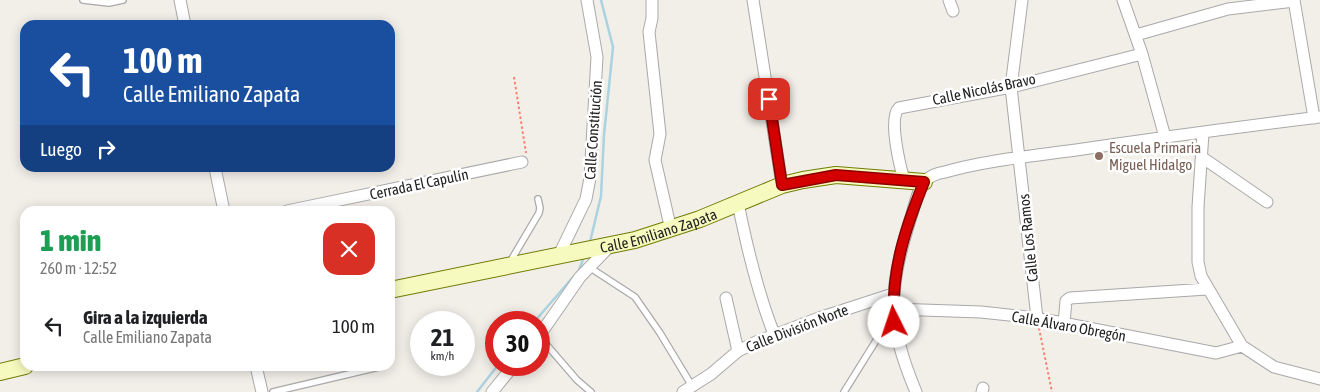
<!DOCTYPE html>
<html lang="es">
<head>
<meta charset="utf-8">
<style>
  body { margin:0; font-family:"Asap Condensed",sans-serif; background:#f2f2f2; color:#202124; height:100vh; display:flex; flex-direction:column; font-size:19px; white-space:nowrap }
  * { box-sizing:border-box; margin:0 }
  p { font-size:16px; color:#757577 }
  .icon { flex:none; width:28px; height:28px; fill:none; stroke:currentColor; stroke-width:2; stroke-linecap:round; stroke-linejoin:round }
  .map { position:relative; flex:1; overflow:hidden }
  .details { position:absolute; left:20px; top:206px; width:375px; height:165px; display:flex; flex-direction:column; background:#fff; border-radius:15px; box-shadow:0 2px 12px #0003 }
  .details>* { flex:none }
  .guide { position:absolute; left:20px; top:20px; width:375px; height:152px; border-radius:15px; box-shadow:0 2px 12px #0003; background:#1a4fa0; color:#fff; overflow:hidden }
  .speed { position:absolute; left:410px; top:311px; display:flex; gap:10px; font-size:25px; font-weight:700; text-align:center }
  .speed>* { display:grid; place-content:center; width:65px; height:65px; border-radius:50%; background:#fff; box-shadow:0 2px 12px #0003; line-height:1 }
  .speed small { font-size:12px; font-weight:400 }
  .speed .limit { border:8px solid #d22; background:#fff; color:#111 }
  .pin { position:absolute; display:grid; place-items:center; width:42px; height:42px; color:#fff; margin:-21px; border-radius:10px; box-shadow:0 2px 8px #0006 }
  .me { position:absolute; width:55px; margin:-28px; rotate:356deg; stroke-linejoin:round; filter:drop-shadow(0 0 4px #0008) }
  .turn { display:flex; align-items:center; gap:18px; height:105px; padding:0 20px; font-size:22px }
  .turn .icon { width:65px; height:65px; stroke-width:2.5 }
  .turn b { display:block; font-size:35px; line-height:42px }
  .then { display:flex; align-items:center; height:48px; padding:0 20px; background:#0003; gap:10px; font-size:19px }
  .round { display:grid; place-items:center; flex:none; width:52px; height:52px; border-radius:15px; background:#f2f2f2 }
  .overview { display:flex; align-items:center; justify-content:space-between; height:85px; padding:0 20px }
  h1 { font-size:30px; font-weight:800; line-height:38px; color:#1e9e55 }
  ul { padding:0; list-style:none }
  li { display:flex; align-items:center; gap:15px; height:70px; padding:0 20px }
  li div { flex:1 }
  li b { display:block; font-size:19px }
  li em { font-style:normal }
  .map>svg:first-child { display:block }
</style>
</head>
<body>
<div class="map">
<svg width="1320" height="392" viewBox="0 0 1320 392">
  <rect width="100%" height="100%" fill="#f2efe9"/>
  <g fill="none" stroke-linecap="round" stroke-linejoin="round">
    <path stroke="#aad3df" stroke-width="2.5" d="M590,242L601,196L604,135L613,47L601,0
      M579,270L584,257
      M534,322L574,276
      M477,392L498,365"/>
    <g stroke="#a9a9a9" stroke-width="8">
      <path id="lane" d="M83,0L109,3L123,0
        M510,262L539,213L540,208L538,199
        M589,267L635,297L660,333L692,386
        M539,336L577,380L591,392
        M273,392L383,366
        M844,392L882,331V324L872,300"/>
    </g>
    <g stroke="#a9a9a9" stroke-width="13">
      <path id="street" d="M180,0L185,25
        M652,0V18L649,32L660,134L655,160L671,230
        M753,0L782,185
        M949,0L953,11
        M1022,0L1011,87L1037,318
        M1123,0L1142,54L1165,137
        M1294,0L1314,118
        M1136,35L1228,9L1294,1
        M1203,133L1198,207V262L1201,276L1242,346L1274,367L1320,379
        M1203,158L1267,202
        M215,168L224,211
        M904,180C900,166 888,118 899,108L1011,87L1142,54
        M738,203C747,248 757,291 774,334
        M287,211L522,162
        M559,255L586,199L590,178L597,57L587,0
        M726,298L738,351
        M893,309L981,312L1037,318L1216,353L1242,346
        M1064,323L1066,301L1070,298L1207,289
        M539,336L580,277L610,246
        M256,366L262,392
        M492,392L514,365
        M683,392L711,374L738,351L756,342L819,318L893,294
        M916,392C887,323 888,291 910,220C914,209 917,190 925,181C930,176 938,173 945,172C987,160 1033,156 1076,150C1157,138 1239,127 1320,117
        M982,392L983,388"/>
    </g>
    <g stroke="#707d05" stroke-width="18">
      <g id="secondary">
        <path id="s1" d="M390,290L635,240L700,219L782,185L803,180L836,175L924,182"/>
        <path d="M0,372L25,366"/>
      </g>
    </g>
    <path stroke="#fa8072" stroke-width="2" stroke-dasharray="2.5 2.5" stroke-linecap="butt" d="M514,77L526,153
      M1039,328L1052,392"/>
    <use href="#lane" stroke="#fff" stroke-width="5.5"/>
    <use href="#street" stroke="#fff" stroke-width="11"/>
    <use href="#secondary" stroke="#f7fabf" stroke-width="16"/>
  </g>
  <g fill="none" stroke-linecap="round" stroke-linejoin="round">
    <g stroke="#8a0000" stroke-width="12">
      <path id="route" d="M769,99L782,185L836,175L924,182C905,229 891,271 894,322"/>
    </g>
    <use href="#route" stroke="#d40000" stroke-width="9"/>
  </g>
  <circle fill="#8d6e63" stroke="#fff" stroke-width="2" cx="1099" cy="156" r="5"/>
  <g text-anchor="middle" dominant-baseline="central" stroke-width="5" stroke-linejoin="round" paint-order="stroke">
    <g font-size="15" fill="#222" stroke="#fff">
      <text transform="translate(984 89) rotate(-12)">Calle Nicolás Bravo</text>
      <text transform="translate(593 130) rotate(-86)">Calle Constitución</text>
      <text transform="translate(419 184) rotate(-12)">Cerrada El Capulín</text>
      <text stroke="none"><textPath href="#s1" startOffset="275">Calle Emiliano Zapata</textPath></text>
      <text transform="translate(1028 238) rotate(-96)">Calle Los Ramos</text>
      <text transform="translate(1069 326) rotate(10)">Calle Álvaro Obregón</text>
      <text transform="translate(797 328) rotate(-21)">Calle División Norte</text>
    </g>
    <g font-size="15" fill="#785e54" stroke="#fff" text-anchor="start">
      <text x="1109" y="147">Escuela Primaria<tspan x="1109" dy="17">Miguel Hidalgo</tspan></text>
    </g>
  </g>
</svg>
<div class="speed"><div>21<small>km/h</small></div><div class="limit">30</div></div>
<div class="pin" style="left:769px;top:99px;background:#d93025"><svg class="icon" aria-label="arrive" viewBox="0 0 24 24"><path d="M6 21V4h12l-3 4 3 4H6"/></svg></div>
<svg class="me" style="left:894px;top:322px" viewBox="-20 -20 40 40"><circle r="19" fill="#fff"/><path d="M0-13L10 11 0 6-10 11z" fill="#d40000"/></svg>
<div class="guide">
<div class="turn"><svg class="icon" aria-label="left" viewBox="0 0 24 24"><path d="M17 20v-9H6M10 6l-5 5 5 5"/></svg><div><b>100 m</b>Calle Emiliano Zapata</div></div>
<div class="then">Luego<svg class="icon" aria-label="right" viewBox="0 0 24 24"><path d="M7 20v-9h11M14 6l5 5-5 5"/></svg></div>
</div>
<section class="details">
<div class="overview"><div><h1>1 min</h1><p>260 m · 12:52</p></div><a class="round" style="background:#d93025;color:#fff"><svg class="icon" aria-label="close" viewBox="0 0 24 24"><path d="M6 6l12 12M18 6L6 18"/></svg></a></div>
<ul>
<li><svg class="icon" aria-label="left" viewBox="0 0 24 24"><path d="M17 20v-9H6M10 6l-5 5 5 5"/></svg><div><b>Gira a la izquierda</b><p>Calle Emiliano Zapata</p></div><em>100 m</em></li>
</ul>
</section>
</div>
</body>
</html>
